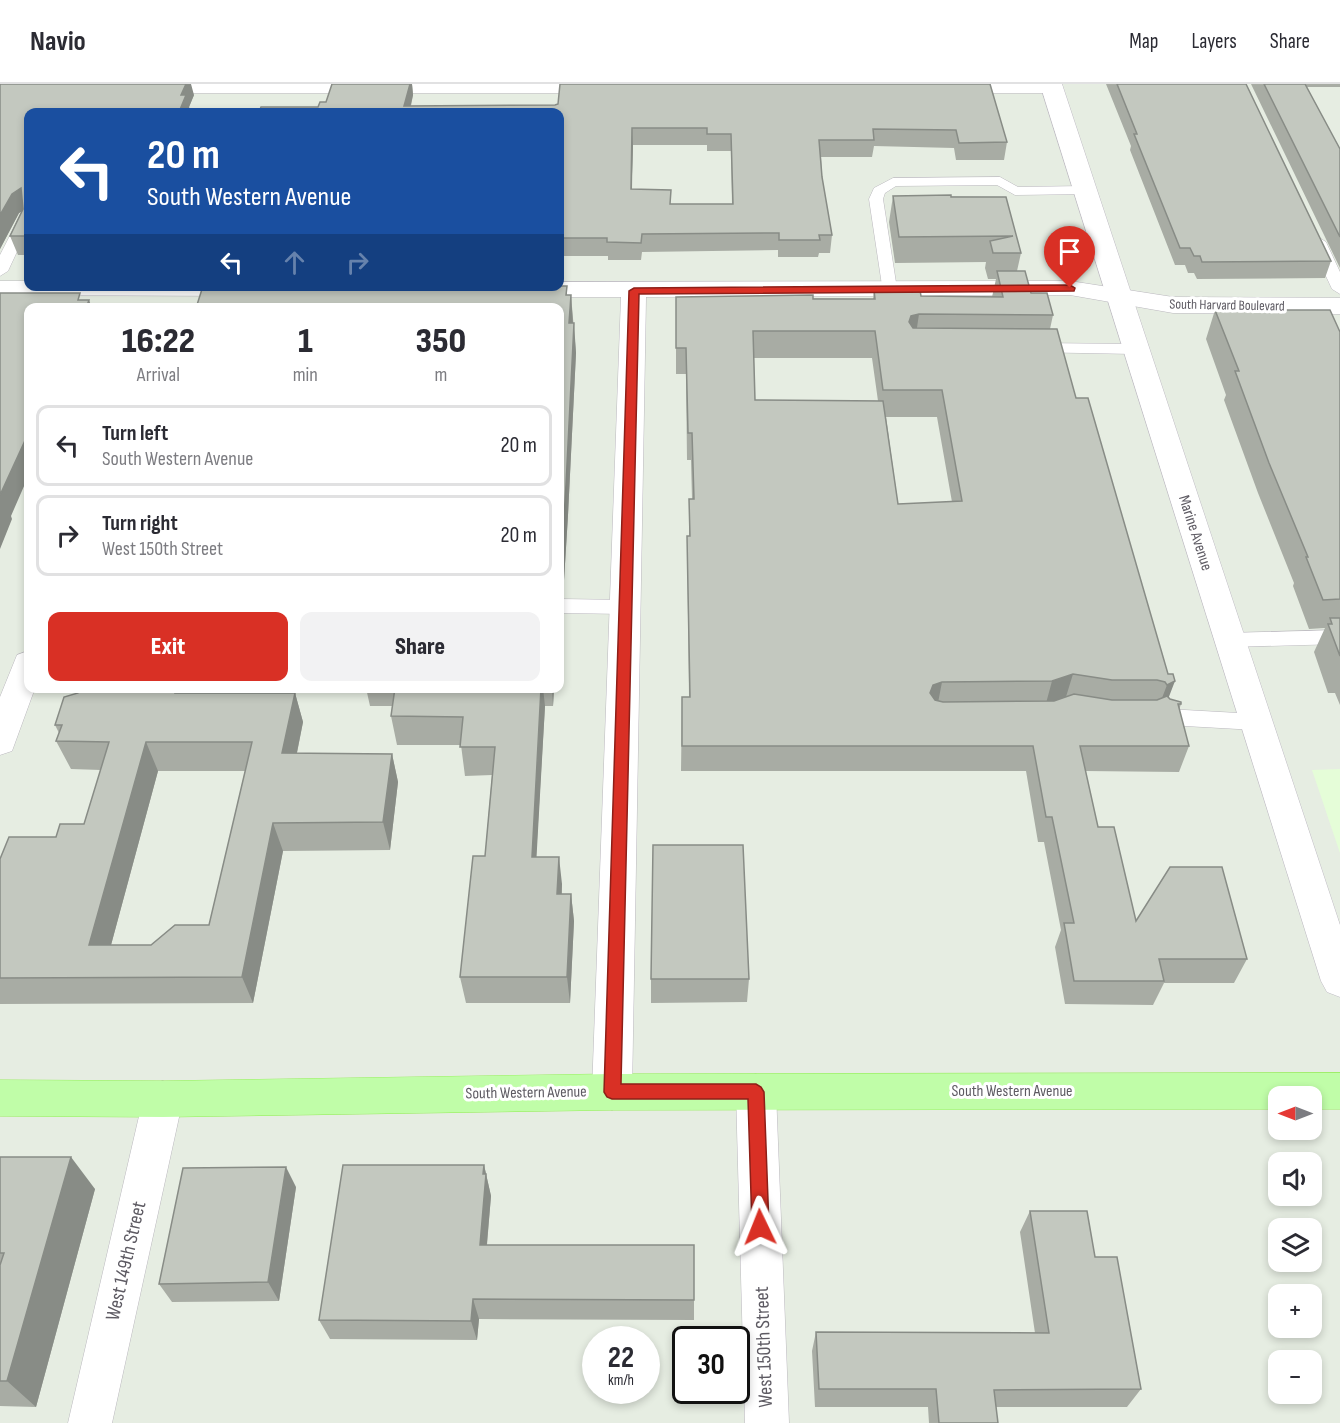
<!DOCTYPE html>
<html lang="en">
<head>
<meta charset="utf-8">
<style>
  body { margin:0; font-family:"Sofia Sans Condensed",sans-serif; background:#f2f2f3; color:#2b2b33; height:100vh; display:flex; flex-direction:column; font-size:22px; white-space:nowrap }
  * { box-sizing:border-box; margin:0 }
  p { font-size:20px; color:#7c7c81 }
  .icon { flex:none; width:33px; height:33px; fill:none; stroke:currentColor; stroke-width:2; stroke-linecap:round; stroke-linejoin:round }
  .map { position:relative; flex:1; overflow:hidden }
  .drawer { position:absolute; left:24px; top:219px; width:540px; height:390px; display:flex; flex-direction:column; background:#fff; border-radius:12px; box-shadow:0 3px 9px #0003 }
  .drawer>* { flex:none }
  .banner { position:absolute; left:24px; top:24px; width:540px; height:183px; border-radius:12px; box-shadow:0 3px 9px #0003; background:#1a4fa0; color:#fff; overflow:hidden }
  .needle { width:39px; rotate:270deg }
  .buttons { position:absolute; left:1268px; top:1002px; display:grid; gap:12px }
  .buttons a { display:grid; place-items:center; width:54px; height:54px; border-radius:12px; background:#fff; box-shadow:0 3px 9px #0003; font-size:30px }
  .speed { position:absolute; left:582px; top:1242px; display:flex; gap:12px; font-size:30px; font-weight:700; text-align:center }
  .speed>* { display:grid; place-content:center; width:78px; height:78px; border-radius:50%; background:#fff; box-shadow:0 3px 9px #0003; line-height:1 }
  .speed small { font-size:15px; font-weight:400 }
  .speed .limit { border:3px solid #111; border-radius:9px; background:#fff; color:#111 }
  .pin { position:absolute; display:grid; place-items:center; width:51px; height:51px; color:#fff; margin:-62px -26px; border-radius:50% 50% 50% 0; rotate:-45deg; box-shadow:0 0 6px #0007 }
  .pin .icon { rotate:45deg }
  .me { position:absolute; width:66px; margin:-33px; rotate:358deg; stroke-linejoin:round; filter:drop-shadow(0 0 4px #0008) }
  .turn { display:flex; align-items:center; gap:21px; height:126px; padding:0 24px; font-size:27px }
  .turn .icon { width:78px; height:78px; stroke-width:2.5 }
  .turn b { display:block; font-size:42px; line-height:51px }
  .lanes { display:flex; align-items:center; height:57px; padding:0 24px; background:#0003; justify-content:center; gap:30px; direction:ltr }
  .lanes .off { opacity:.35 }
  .eta { display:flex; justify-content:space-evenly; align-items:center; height:102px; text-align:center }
  .eta b { font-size:36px; font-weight:800; line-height:42px }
  .action { display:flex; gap:12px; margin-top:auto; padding:12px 24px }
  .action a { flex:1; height:69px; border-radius:12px; background:#d93025; color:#fff; font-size:24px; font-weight:800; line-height:69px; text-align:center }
  .action a+a { background:#f2f2f3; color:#2b2b33 }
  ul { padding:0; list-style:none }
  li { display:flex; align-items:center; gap:18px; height:81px; margin:0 12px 9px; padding:0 12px; border:3px solid #e1e1e2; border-radius:12px }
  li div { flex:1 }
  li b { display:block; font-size:22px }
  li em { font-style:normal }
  header { display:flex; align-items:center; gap:36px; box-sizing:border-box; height:84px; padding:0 30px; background:#fff; border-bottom:2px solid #e1e1e2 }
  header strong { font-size:28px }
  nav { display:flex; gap:33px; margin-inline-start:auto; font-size:21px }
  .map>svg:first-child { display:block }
</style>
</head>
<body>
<header>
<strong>Navio</strong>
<nav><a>Map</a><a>Layers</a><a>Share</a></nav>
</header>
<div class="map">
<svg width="1340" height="1339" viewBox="0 0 1340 1339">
  <rect width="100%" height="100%" fill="#e6ede2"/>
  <path fill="#e5fdd8" d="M1340,685V769L1312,686Z"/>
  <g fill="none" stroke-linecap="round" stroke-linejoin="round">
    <g stroke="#bbb8bf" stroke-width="1">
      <path id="service" d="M1000,93L1018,103L1085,102L1092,106L1085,110L1015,111L997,101L896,102L885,109L883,115L897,205L895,208H883L869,115L874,104L893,94Z
        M28,126V144L8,187L0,192V171L21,130Z
        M1318,153L1326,158L1340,188V210L1332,205L1310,158Z
        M1034,259L1135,260L1143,265L1135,270L1028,268L1026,264L1028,260Z
        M560,515L626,516L633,518L636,523L633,528L626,530L560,529Z
        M1340,546V560L1230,563L1223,561L1220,556L1223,551L1230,549Z
        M1167,625L1256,630L1263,632L1266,638L1263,644L1256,646L1167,641L1160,639L1157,633L1160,627Z"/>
    </g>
    <g stroke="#bbb8bf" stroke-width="1">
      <path id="minor" d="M138,0H612L615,3L611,7L604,9H146L139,7L135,3Z
        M939,0H1060L1063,3L1059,7L1052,9H947L940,7L936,3Z
        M0,197H28V202H258L259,205L256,210L247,212L0,211Z
        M1070,197L1173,213L1340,214V230L1173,229L1070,211L646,213L632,1008L626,1021L612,1026L598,1021L592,1008L621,213H524L515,211L512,206L514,202H560V198Z
        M28,567V604H35L12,667L0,671V613L17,571Z
        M756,990L770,995L776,1008L789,1339H745L736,1008L742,995Z
        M163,997L177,1002L183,1015L112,1339H68L143,1015L149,1002Z"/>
    </g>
    <g stroke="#bfbbc4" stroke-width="1">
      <path id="secondary" d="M1040,0H1062L1340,841V913L1327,908L1321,897Z"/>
    </g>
    <g stroke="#96ee5b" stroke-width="1">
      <path id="primary" d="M1340,989V1025H1311V1012H1278V1025L612,1026L163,1033L0,1032V996L163,997L612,990Z"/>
    </g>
    <use href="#service" fill="#fff" fill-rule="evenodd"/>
    <use href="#minor" fill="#fff" fill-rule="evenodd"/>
    <use href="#secondary" fill="#fff" fill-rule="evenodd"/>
    <use href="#primary" fill="#c0fda8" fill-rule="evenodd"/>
  </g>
  <path fill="#a8aca4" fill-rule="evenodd" d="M0,0L194,11L189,23L28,28V171H18L10,152L22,127L19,129L0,165Z
    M332,0H412L413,11L411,22L555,21L990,0L1007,58L1004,76H956L954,64L874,62L872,73H821L822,93L832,151L830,169H819L818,173H778V166L642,168L641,176H608V172H560V28L318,23L326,18ZM633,61H707V67H731L732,120H671L632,105Z
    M1106,0H1246L1331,177L1325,194L1197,195L1194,189H1188L1185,181H1175L1130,66L1131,62Z
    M1251,0H1340V3H1306L1340,65V184Z
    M893,112L1006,113L1021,169L1017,187L1031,209L1053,231L1050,245L1076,314L1168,590V614L1170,615L1181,620L1179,626L1189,662L1179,688L1085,687L1098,743L1136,837L1247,875L1234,899H1164L1153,921L1065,920L1055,863L1061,846L1044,758H1038L1026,687H681L682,613H689L687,452H689V415H692L691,376H687L686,290H676V213L873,215L874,206L921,212L992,213L996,195H988L985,184L986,178L895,179L889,138ZM754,274H872L878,317L755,316ZM886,333H937L952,418L898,420Z
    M567,202V211H571L576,269L568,431L564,496H560V224Z
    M1215,226L1340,248V621L1335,609H1328L1314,568L1325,544L1309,545L1293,502L1294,499L1258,409L1224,316L1226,311L1206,255Z
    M366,604H554L553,622H545L536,773L562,800V810H571L574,837L570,919H466L460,893L485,772L492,691L465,692L461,661H397L391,632L392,622H370Z
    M78,609H295L303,638L297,669L392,670L398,698L390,766L283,767L253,919L0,920V775L56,753L84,740L101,686L71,685L56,657L59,649L55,641ZM158,687H245L209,841L151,861H111Z
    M651,895H749L747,918L651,919Z
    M0,1073L95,1105L36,1323L0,1322Z
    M484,1081L491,1112L487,1161L694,1216V1236L479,1235L477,1256L330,1255L319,1236Z
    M296,1103L279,1217L172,1218L159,1200Z
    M1030,1127L1095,1173L1141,1305L1127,1323H996L998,1339H929L928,1323H815L812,1267L816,1248L1035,1249L1020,1148Z"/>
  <path fill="#888c86" d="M186,0H191L194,11L189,23L191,28H179L181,11Z
    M410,0H412L413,11L409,28L404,22Z
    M632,44L633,61L631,122V105Z
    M21,104L28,124L19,129L0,165V131L12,110Z
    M571,211L573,240L569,239Z
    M89,216L92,224H86Z
    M919,230L915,257L909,238L911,232Z
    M574,239L576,269L568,431L564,496L562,467Z
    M28,350V393L11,432L12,435L0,465V411Z
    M1073,590L1065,616L1045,623L1052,597Z
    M1175,597L1165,623L1157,627L1167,601Z
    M942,598L937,624L930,609L933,601Z
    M176,604H196L186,638L175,609Z
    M541,604H543L545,622L535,800L532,773Z
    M552,604H554L553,622Z
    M295,609L303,638L291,698L282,669Z
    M146,658L158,687L104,887L89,861Z
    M392,670L398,698L390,766L383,738Z
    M273,739L283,767L253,919L242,893Z
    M559,773L562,800L560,837L557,810Z
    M571,810L574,837L570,919L567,893Z
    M71,1073L95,1105L36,1323L7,1297Z
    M484,1081L491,1112L485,1181L480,1161Z
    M286,1083L296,1103L279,1217L268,1198Z
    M473,1215L479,1235L477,1256L471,1237Z"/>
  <path fill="#c3c8bf" stroke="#888c86" stroke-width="1.5" fill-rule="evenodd" d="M0,0H186L181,11H186L179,28H28V152H10L23,125L21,104L12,110L0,131Z
    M332,0H410L404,22L555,21L558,20L560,0H990L1007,58L959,59L956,46L873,45L874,56H819L822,93L832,151H819L820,156H779V149L642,150L641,159L607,158V154H560V28H259L261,23H318L320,18H326ZM632,44H707V50H731L733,120H670L671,106L631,105Z
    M1117,0H1246L1331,177L1202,178L1200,172H1194L1190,164H1180L1134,50H1137Z
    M1264,0H1305L1340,65V153Z
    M951,111V113H1006L1021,169H993L990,157L1013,152L899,153L893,112Z
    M997,187H1025L1031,209H1047L1053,231L919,230L911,232L909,238L913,244L1057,245L1076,314H1088L1168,590H1173L1175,597L1167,601L1165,598L1157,596H1112L1073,590L1052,597L942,598L933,601L930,609L935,616L943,618L1054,617L1074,610L1112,616H1157L1167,612L1170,615L1181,618V620H1178L1189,662H1080L1098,743H1114L1136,837L1170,783H1222L1247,875H1159L1164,897H1074L1064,839H1074L1052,733H1046L1033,662H682V613H690L687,452H690L689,415H694L692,349H688L686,264H676V213L813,211V215H875L874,206H920L921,212L1003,213ZM753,247H875L883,306H942L962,417L898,420L883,317L755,316Z
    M203,202H567L566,211H571L569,239H574L566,401L562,467H560V224H196Z
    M0,209H80L78,216H89L86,224H28V350L0,411Z
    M1215,226H1330L1340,248V515L1323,516L1306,473H1308L1269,379L1235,287H1239Z
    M1330,534H1340V572L1328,540H1332Z
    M79,604H176L175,609H295L282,669L392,670L383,738L273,739L242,893L0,894V775L9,753H56L60,740H84L109,658L56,657L62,641H55L64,613L78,609ZM146,658H252L209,841H175L151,861H89Z
    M395,604H541L532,773H559L557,810H571L567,893H460L473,772H485L495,663H460L463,633L391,632Z
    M653,761H743L749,895H651Z
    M0,1073H71L7,1297H0V1181L4,1169H0Z
    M343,1081H484L483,1090H486L480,1161H694V1216L473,1215L471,1237L319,1236Z
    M286,1083L268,1198L159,1200L183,1084Z
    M1030,1127H1087L1095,1173H1117L1141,1305L994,1306L998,1339H939L936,1305H819L816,1248L1049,1249Z"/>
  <path fill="#d93025" stroke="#8d1f18" stroke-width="1.5" d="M1070,201L1075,204L1074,207L639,210L621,1000H756L761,1003L764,1008L769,1143L766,1149L760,1152L754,1149L752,1143L748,1015H612L607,1013L604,1008L629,207L634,204Z"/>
  <g text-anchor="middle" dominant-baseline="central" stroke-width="6" stroke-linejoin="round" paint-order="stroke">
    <g font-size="14" fill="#5e5b63" stroke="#fff">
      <text transform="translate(1227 221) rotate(1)">South Harvard Boulevard</text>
    </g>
    <g font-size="16" fill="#5e5b63" stroke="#fff">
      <text transform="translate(1195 449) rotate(72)">Marine Avenue</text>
      <text x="1012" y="1007">South Western Avenue</text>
      <text transform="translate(526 1009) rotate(-1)">South Western Avenue</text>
    </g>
    <g font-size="20" fill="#5e5b63" stroke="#fff">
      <text transform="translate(126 1177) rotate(-77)">West 149th Street</text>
      <text transform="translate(764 1263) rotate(-92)">West 150th Street</text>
    </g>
  </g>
</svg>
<div class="buttons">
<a><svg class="needle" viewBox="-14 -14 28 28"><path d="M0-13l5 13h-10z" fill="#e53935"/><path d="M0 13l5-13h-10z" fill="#7c7c81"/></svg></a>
<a><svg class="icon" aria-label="sound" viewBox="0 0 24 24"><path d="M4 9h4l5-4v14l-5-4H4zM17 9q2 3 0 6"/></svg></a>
<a><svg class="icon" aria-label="layers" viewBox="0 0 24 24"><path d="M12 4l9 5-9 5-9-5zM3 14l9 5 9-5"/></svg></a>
<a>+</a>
<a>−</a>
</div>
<div class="speed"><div>22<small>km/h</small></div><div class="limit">30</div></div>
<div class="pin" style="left:1070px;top:204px;background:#d93025"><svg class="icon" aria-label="arrive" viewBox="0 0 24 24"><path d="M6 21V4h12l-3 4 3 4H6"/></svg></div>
<svg class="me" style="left:760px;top:1143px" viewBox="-20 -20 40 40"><path d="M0-17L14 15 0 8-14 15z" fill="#d93025" stroke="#fff" stroke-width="4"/></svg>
<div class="banner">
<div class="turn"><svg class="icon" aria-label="left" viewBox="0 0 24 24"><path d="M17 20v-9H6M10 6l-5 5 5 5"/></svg><div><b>20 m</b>South Western Avenue</div></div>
<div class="lanes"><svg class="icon" aria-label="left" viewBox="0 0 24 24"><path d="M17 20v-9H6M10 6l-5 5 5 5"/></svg><svg class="icon off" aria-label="ahead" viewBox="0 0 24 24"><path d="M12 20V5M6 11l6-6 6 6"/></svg><svg class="icon off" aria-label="right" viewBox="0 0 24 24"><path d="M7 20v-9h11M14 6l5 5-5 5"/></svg></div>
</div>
<section class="drawer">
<div class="eta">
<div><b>16:22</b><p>Arrival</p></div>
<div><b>1</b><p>min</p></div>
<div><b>350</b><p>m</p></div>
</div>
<ul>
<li><svg class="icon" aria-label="left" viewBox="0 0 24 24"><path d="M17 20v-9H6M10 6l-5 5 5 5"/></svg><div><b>Turn left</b><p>South Western Avenue</p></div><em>20 m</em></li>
<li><svg class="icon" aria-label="right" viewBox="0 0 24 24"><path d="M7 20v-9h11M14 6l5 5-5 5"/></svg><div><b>Turn right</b><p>West 150th Street</p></div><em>20 m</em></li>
</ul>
<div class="action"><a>Exit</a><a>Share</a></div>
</section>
</div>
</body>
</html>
